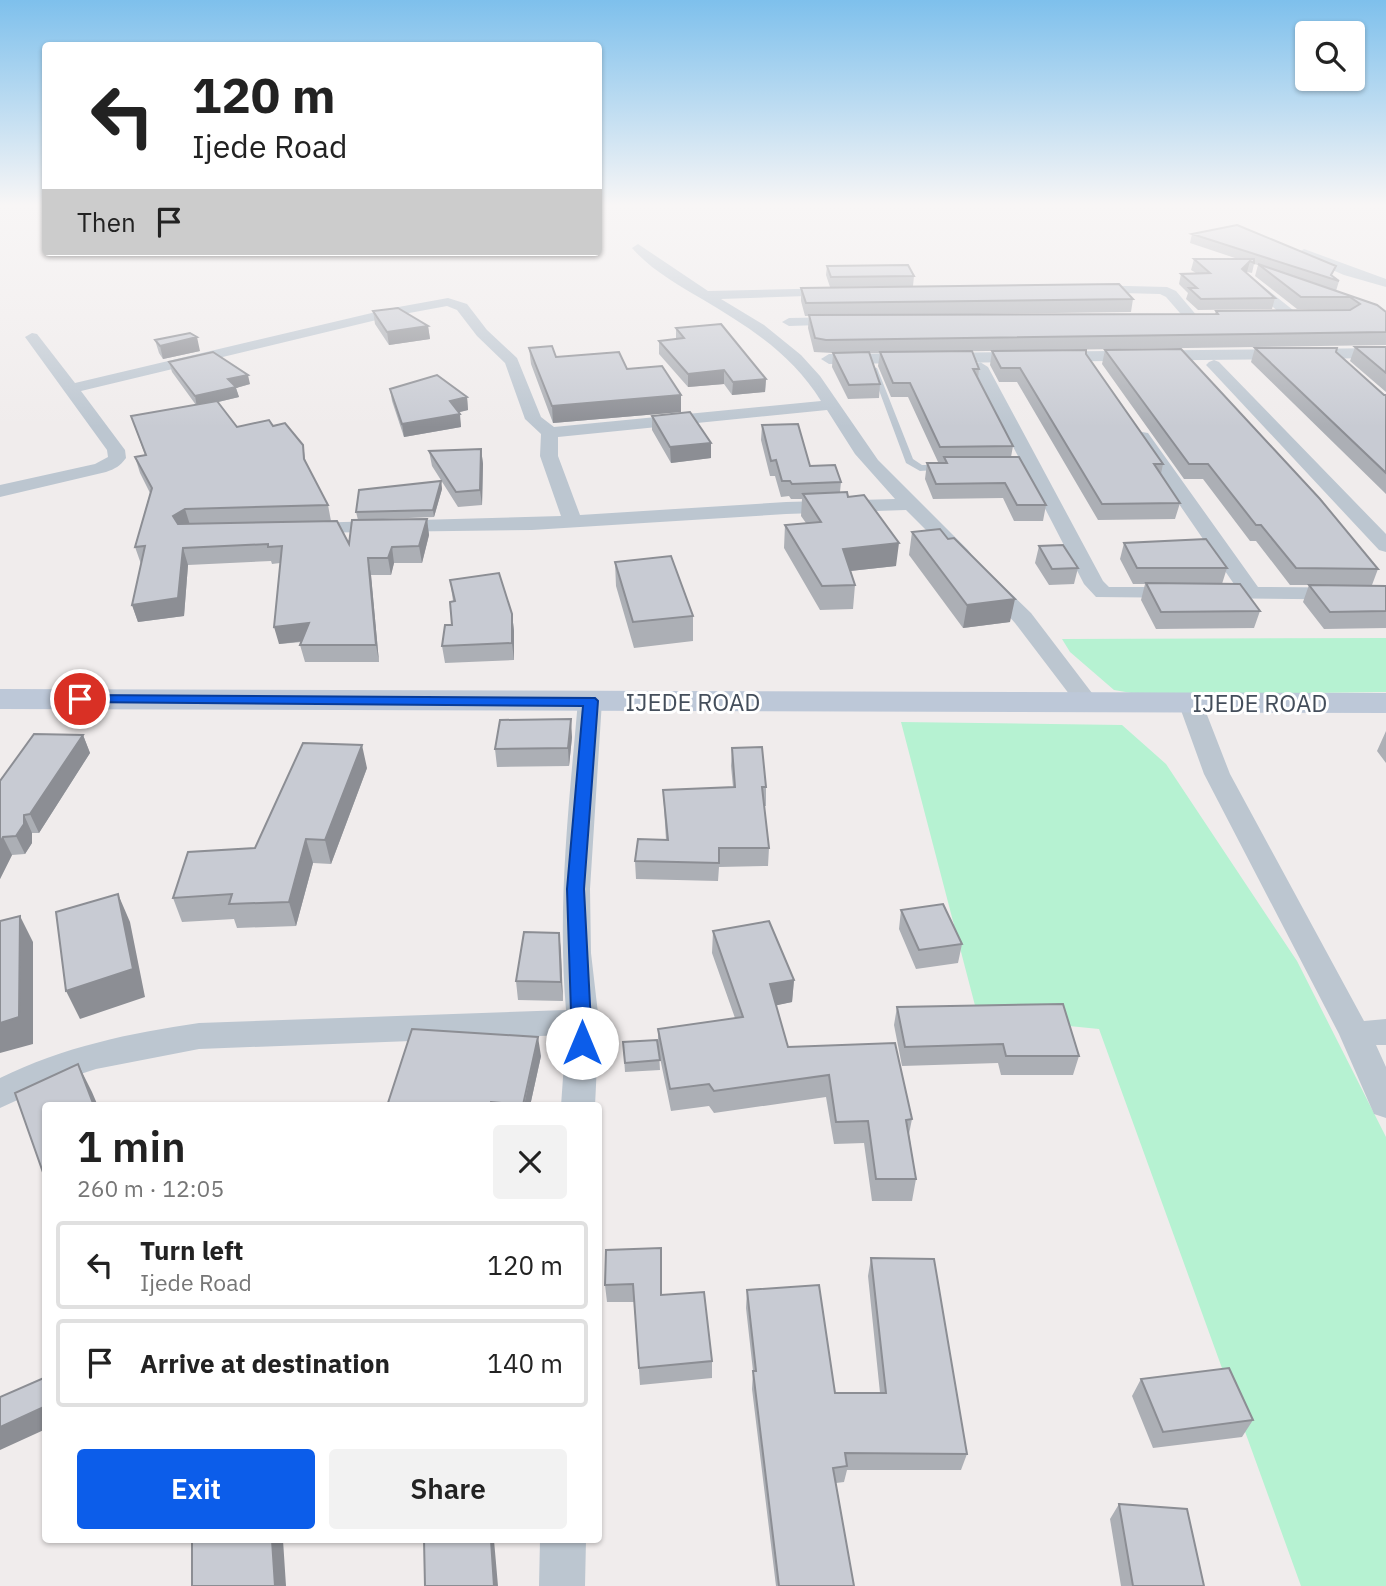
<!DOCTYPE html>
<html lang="en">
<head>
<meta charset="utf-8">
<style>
  body { margin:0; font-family:"IBM Plex Sans",sans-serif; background:#f2f2f2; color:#222; height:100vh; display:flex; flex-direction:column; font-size:26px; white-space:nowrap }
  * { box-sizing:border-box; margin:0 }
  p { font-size:23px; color:#767676 }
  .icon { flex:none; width:38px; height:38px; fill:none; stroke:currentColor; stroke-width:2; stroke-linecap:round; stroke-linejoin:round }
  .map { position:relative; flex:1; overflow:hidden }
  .details { position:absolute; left:42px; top:1102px; width:560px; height:441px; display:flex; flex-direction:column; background:#fff; border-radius:7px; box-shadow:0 2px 5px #0004 }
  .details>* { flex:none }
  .top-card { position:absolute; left:42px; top:42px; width:560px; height:214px; border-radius:7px; box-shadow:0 2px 5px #0004; background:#fff; color:#222; overflow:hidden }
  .fabs { position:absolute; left:1295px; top:21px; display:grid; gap:14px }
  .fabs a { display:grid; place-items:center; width:70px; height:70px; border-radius:7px; background:#fff; box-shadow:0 2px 5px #0004; font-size:35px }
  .pin { position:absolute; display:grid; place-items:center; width:60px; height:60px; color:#fff; margin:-30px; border:4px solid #fff; border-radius:50%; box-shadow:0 2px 7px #0007 }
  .me { position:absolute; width:77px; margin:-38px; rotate:0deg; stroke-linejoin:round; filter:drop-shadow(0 0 5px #0008) }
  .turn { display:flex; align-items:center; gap:24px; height:147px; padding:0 35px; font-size:32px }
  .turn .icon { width:91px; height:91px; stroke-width:2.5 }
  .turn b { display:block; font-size:49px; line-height:60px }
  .then { display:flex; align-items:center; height:66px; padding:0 35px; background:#0003; gap:14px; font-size:26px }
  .round { display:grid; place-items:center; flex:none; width:74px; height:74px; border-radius:7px; background:#f2f2f2 }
  .head { display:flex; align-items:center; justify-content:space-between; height:119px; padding:0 35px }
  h1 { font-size:42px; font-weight:600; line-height:52px }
  .primary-button { display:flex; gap:14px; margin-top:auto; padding:14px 35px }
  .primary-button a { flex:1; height:80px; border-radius:7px; background:#0c5dea; color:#fff; font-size:28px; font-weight:600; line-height:80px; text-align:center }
  .primary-button a+a { background:#f2f2f2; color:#222 }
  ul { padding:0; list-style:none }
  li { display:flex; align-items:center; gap:21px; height:88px; margin:0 14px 10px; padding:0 21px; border:4px solid #e0e0e0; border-radius:7px }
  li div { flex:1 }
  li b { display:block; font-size:26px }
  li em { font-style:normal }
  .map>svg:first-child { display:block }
</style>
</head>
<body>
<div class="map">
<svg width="1386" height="1586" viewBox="0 0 1386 1586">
  <rect width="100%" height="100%" fill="#f0ecec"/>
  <path fill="#b6f2d2" d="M1386,638V692L1143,695L1114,690L1070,652L1062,639Z
    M901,722L1122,725L1166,764L1297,961L1386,1137V1586H1301L1099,1029L978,1017Z"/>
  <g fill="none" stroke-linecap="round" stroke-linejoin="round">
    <path fill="#bcc6d0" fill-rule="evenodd" d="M870,366L877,368L913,459L922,465H948V469L920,471L906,463Z"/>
    <path fill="#bcc6d0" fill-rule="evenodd" d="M638,244L708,291L841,288L843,291L836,295L721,299L764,325L801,355L820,376L878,460L968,550L971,554L968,558H954L906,510L786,514L532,530L300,533L297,529L307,523L561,516L540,456L541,434L525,419L505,363L477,336L457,310L447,306L393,316L81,391L125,450L126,458C120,466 115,469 106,472L0,497V485L95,464L108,457L107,450L25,337L32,333L37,334L75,383L393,308L448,298L467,304L487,330L517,358L541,417L554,427L821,401C792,354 749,327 702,299C678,285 650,269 632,248ZM827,410L855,454L895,499L786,502L580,515L558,456V437Z
      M1304,249L1386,279V287L1344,275L1300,256L1298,253Z
      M1249,275L1298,314V320H1288L1244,282L1242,279Z
      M1088,285L1167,287L1176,291L1198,317L1196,320H1186L1166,297L1160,294L1083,292V286Z
      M844,317L849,318V324L789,326L782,322L789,318Z
      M1386,348V358L829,364L821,359L829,354Z
      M1214,360L1219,362L1386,534V552L1379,550L1209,368L1206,365L1209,362Z
      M980,362L988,367L1103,581L1109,587H1236L1133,437L1142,432L1148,433L1258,587L1386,588V600L1096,597L1084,584L972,367Z
      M988,576L995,578L1031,613L1095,697L1099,702L1095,707L1087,709L1079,707L1015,623L978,582L981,578Z
      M590,694L598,696L602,701L590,889L591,953L599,1022L595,1106H561L566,1035L199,1049L96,1069L59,1081L0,1108V1078C63,1047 130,1033 199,1023L566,1010C557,906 569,804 578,701L582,696Z
      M1190,695L1198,697L1202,702L1230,774L1364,1021L1386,1019V1045H1376L1386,1067V1118L1374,1114L1339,1034L1204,774L1178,702L1182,697Z
      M540,1540H586L585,1586H539Z"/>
    <path fill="#bdc8d8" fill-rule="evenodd" d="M0,689L1386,693V713L0,709Z"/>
  </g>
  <path fill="#acafb5" d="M1192,234L1333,276L1339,281L1336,291L1377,305L1386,312V345L925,352L979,369L978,379L1013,446L1011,457L1046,505L1043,521H1014L1003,498L933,499L925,479L927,463L944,462H938L908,397H891L878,366L880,353H869L880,384L879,398L848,399L832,367L833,353L814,352L808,328L809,316H805L801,301V288L1133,299L1131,312L895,315L1215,314L1216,311L1346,310L1297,309L1255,276L1258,265L1254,264L1252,273L1247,272L1246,273L1275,298L1272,309L1198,310L1186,299L1188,293L1179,284L1181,274L1196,273L1191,270L1194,259H1238L1190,243Z
    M827,266L914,276L913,286L830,287L826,275Z
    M373,311L428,326L430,339L389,345L375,324Z
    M676,328L766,379L765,392L732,395L724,384L688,387L659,354V341L676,339Z
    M155,340L200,351L163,359L159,353Z
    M1355,347H1386V392L1350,361Z
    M529,348L556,357L627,369L681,412L553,423L531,364Z
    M1255,348L1336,352L1384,395H1386V494L1251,362Z
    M1105,350L1378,569L1372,585H1290L1256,541H1250L1203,479H1184L1102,364Z
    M992,351L1086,354L1163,464L1161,474L1180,503L1175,519L1098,520L1017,382H999L990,365Z
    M169,362L250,384L236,388L239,397L218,402L237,427L273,426L303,445L306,465L328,505L331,521L349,544L427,519L429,535L422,563H394L391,575H371L379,662H305L300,645L302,642L279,644L280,563L272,564L271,561L188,565L184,616L138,622L132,605L141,564L135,547L150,493L140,473L135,457L145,455L131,416L196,405L172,372Z
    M390,389L467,397L468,410L459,412L461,427L404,437L392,401Z
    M652,416L711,458L671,463L652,430Z
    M762,425L810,466L841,482L840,492L848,497L896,566L850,571L855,585L853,609L820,610L784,548L785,525L806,523L801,516L802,499H791L789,496L781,497L775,476H770L761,440Z
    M481,449L483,464L482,505L458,507L432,466L429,451Z
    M441,481L442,489L434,517L358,520L356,512Z
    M912,532L1010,622L963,628L909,555Z
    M1124,543L1227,568L1222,584L1260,611L1254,628L1156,629L1141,600L1145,584H1133L1120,559Z
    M1039,546L1078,568L1074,584L1049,585L1035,563Z
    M615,562L693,616V641L634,648L616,586Z
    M450,580L512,614L514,631V660L445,663L442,646L452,625L453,601Z
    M1309,585L1386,586V628L1324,629L1303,602Z
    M1386,731V763L1377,751Z
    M83,735L90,753L39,833H32V843L25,854L12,855L0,879V781Z
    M572,737L569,766L497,767L495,749Z
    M732,748L766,787V806H764L769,848L768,866L719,867L718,881L636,879L635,861L666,840L663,790L733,787L731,766Z
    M367,768L331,864L313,863L296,926L237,928L234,919L182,922L173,898L255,848Z
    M901,910L962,944L958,963L916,969L899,929Z
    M713,931L794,980L792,1002L776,1005L788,1047L912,1119L909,1134L916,1179L912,1201H872L864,1143L834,1144L826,1097L714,1113L709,1106L671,1111L659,1053L660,1070L625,1072L623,1042L658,1050V1029L735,1018L712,953Z
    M559,933L563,1001L518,1000L516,981Z
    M897,1007L1079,1056L1073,1075H1001L998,1063L902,1066L894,1025Z
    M541,1056L530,1106H387Z
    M606,1250L662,1295L712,1361V1378L640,1385L634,1302H607L605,1285Z
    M871,1258L967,1454L961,1470H847L844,1482L836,1483L854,1586H776L752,1389L753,1371L746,1308L747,1290L835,1393H880L868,1276Z
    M1141,1379L1253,1420L1242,1437L1153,1448L1132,1396Z
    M1119,1504L1204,1586H1121L1110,1519Z"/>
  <path fill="#8c8e94" d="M1250,261L1247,272L1239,279L1242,269Z
    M428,326L430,339L389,345L387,332Z
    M197,337L200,351L163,359L160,346Z
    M724,370V384L688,387V374Z
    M248,375L250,384L236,388L239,397L197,407L195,396L228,379Z
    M766,379L765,392L732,395L733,382Z
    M681,395V412L553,423L552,406Z
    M467,397L468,410L452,414L450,401Z
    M460,414L461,427L404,437L402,424Z
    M711,443V458L671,463L670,447Z
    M481,449L483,464L482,505L480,490Z
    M441,481L442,489L434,517L433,510Z
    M185,509L190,525L178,532L173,516Z
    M427,519L429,535L422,563L419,546Z
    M899,543L896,566L841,572L843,549Z
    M392,547L394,563L391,575L388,558Z
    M183,548L188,565L184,616L138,622L132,605Z
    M368,558L371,575L379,662L376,645Z
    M1015,599L1010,622L963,628L967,605Z
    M512,614L514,631V660L512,643Z
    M309,623L313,640L279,644L274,627Z
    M571,719L572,737L569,766L568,748Z
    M83,735L90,753L39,833L30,814Z
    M362,745L367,768L331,864L325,840Z
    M24,815L32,833V843L25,854L16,836Z
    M3,837L12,855L0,879V843Z
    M306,839L313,863L296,926L289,902Z
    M118,894L130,922L145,997L80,1019L66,991Z
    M20,916L33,942V1044L0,1053V1023Z
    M559,933L561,951L563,1001L561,982Z
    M794,980L792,1002L769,1007L770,984Z
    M538,1037L541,1056L530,1106H524Z
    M78,1064L92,1092L98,1106H94Z
    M46,1406V1429L0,1450V1427Z
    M272,1540H283L286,1586H275Z
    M491,1540H494L498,1586H494Z"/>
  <path fill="#c8cbd3" stroke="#8c8e94" stroke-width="2" d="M1237,225L1336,266L1331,275L1339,281L1192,234Z
    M1194,259H1254V263L1250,261L1242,269L1275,298L1201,299L1189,288H1197L1181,274L1210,273Z
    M1258,264L1377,305L1386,312V332L826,340L815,338L809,315L1218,314L1216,311L1350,310L1360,304L1350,297H1301Z
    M908,265L914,276L831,277L827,266Z
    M1119,284L1133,299L806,303L801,288Z
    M398,308L428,326L387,332L373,311Z
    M721,324L766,379L733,382L724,370L688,374L659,341L684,338L676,328Z
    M190,333L197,337L160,346L155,340Z
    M552,346L556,357L619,352L627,369L662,366L681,395L552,406L529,348Z
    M1355,347H1386V373Z
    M1255,348H1337L1336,352L1384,395H1386V473Z
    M1181,349L1320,499L1378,569L1296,568L1261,525H1256L1208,464H1189L1105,350Z
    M1086,350V354L1163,464H1154L1180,503L1102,504L1020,368H1001L992,351Z
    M972,351L979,369H973L1013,446L940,447L910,383H893L880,352Z
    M213,352L248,375L228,379L236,387L195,396L169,362Z
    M869,352L880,384L849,385L833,353Z
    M437,375L467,397L450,401L460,414L402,424L390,389Z
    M217,401L237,427L269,420L273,426L285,423L303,445L304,459L328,505L185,509L173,516L178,524L337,521L349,544L352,520L427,519L419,546L392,547L388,558H368L376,645H300L309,623L274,627L282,546L268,547V544L183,548L178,598L132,605L145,546L135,547L152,488L135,457L146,455L131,416Z
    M690,412L711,443L670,447L652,416Z
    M798,424L810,466L835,465L841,482L792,484L790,481H782L776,460L771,461L762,425Z
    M481,449L480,490L456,492L429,451Z
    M944,457H1019L1046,505H1017L1005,483L936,484L927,463H947Z
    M441,481L433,510L356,512L359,490Z
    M847,492L848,497L864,495L899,543L843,549L855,585L822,586L785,525L821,522L803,494Z
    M940,529L948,539L954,538L1015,599L967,605L912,532Z
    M1206,539L1227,568H1137L1124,543Z
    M1063,545L1078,568L1052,569L1039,546Z
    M671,556L693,616L633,622L615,562Z
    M499,573L512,614V643L442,646L445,625H452L450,602L455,601L450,580Z
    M1146,583L1240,584L1260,611L1161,612Z
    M1309,585L1386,586V611L1330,612Z
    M571,719L568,748L495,749L500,720Z
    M34,734L83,735L30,814L24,815V824L16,836L3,837L0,843V781Z
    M303,743L362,745L325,840L306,839L289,902L229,904L232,894L173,898L188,852L255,848Z
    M762,747L766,787H762L769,848H719V863L635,861L638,839L668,840L663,790L735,787L732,748Z
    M118,894L133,969L66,991L56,912Z
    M943,904L962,944L919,950L901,910Z
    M20,916L19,1017L0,1023V921Z
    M769,921L794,980L770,984L788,1047L895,1043L912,1119L906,1120L916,1179H876L868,1121L836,1122L829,1075L714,1091L709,1084L670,1089L658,1029L743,1017L713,931Z
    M524,932L559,933L561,982L516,981Z
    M1063,1004L1079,1056H1006L1003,1044L905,1047L897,1007Z
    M412,1029L538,1037L523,1105L491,1102L490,1106H387Z
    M657,1040L660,1060L625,1063L623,1042Z
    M78,1064L94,1106H46V1181L15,1093Z
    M661,1248V1295L704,1292L712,1361L639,1368L633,1284L605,1285L606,1250Z
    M871,1258L934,1259L967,1454L845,1453L847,1466L833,1468L854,1586H779L753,1371H756L747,1290L819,1285L835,1393H886Z
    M1229,1368L1253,1420L1163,1432L1141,1379Z
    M46,1377V1406L0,1427V1397Z
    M1119,1504L1187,1509L1204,1586H1133Z
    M192,1540H272L275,1586H192Z
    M424,1540H491L494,1586H425Z"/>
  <linearGradient id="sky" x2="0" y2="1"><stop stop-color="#7ec0ec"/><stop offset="0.48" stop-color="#f8f6f6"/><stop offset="1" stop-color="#f8f6f6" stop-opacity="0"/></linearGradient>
  <rect width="1386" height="427" fill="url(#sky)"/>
  <path fill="#0c5dea" stroke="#083c98" stroke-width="2" d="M80,695L595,698L598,701L584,889L592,1043L589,1048L582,1051L575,1048L572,1043L567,889L583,706L75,702L73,699L75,696Z"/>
  <g text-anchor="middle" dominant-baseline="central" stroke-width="6" stroke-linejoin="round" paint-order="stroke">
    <g font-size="24" fill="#444e5b" stroke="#fff">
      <text x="693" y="702">IJEDE ROAD</text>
      <text x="1260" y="703">IJEDE ROAD</text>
    </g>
  </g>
</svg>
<div class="fabs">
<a><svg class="icon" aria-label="search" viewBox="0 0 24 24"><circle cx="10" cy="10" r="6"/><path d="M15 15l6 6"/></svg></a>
</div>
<div class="pin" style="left:80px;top:699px;background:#d93025"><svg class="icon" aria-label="arrive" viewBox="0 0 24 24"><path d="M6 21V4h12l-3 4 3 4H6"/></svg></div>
<svg class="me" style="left:582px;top:1043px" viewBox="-20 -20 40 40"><circle r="19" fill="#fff"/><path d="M0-13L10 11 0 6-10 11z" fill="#0c5dea"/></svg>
<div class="top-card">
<div class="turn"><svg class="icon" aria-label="left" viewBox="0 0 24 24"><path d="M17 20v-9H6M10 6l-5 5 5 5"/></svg><div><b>120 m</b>Ijede Road</div></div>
<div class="then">Then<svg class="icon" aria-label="arrive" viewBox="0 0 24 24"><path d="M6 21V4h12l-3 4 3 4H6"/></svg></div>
</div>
<section class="details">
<div class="head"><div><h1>1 min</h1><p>260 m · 12:05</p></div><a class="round"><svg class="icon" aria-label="close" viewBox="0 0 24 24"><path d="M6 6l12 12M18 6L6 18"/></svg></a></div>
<ul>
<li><svg class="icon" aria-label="left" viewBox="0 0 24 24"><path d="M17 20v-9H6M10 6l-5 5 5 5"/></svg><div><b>Turn left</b><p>Ijede Road</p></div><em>120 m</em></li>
<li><svg class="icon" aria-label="arrive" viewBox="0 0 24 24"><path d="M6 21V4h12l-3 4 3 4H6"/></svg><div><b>Arrive at destination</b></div><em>140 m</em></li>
</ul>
<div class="primary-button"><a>Exit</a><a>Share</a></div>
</section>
</div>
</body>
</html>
